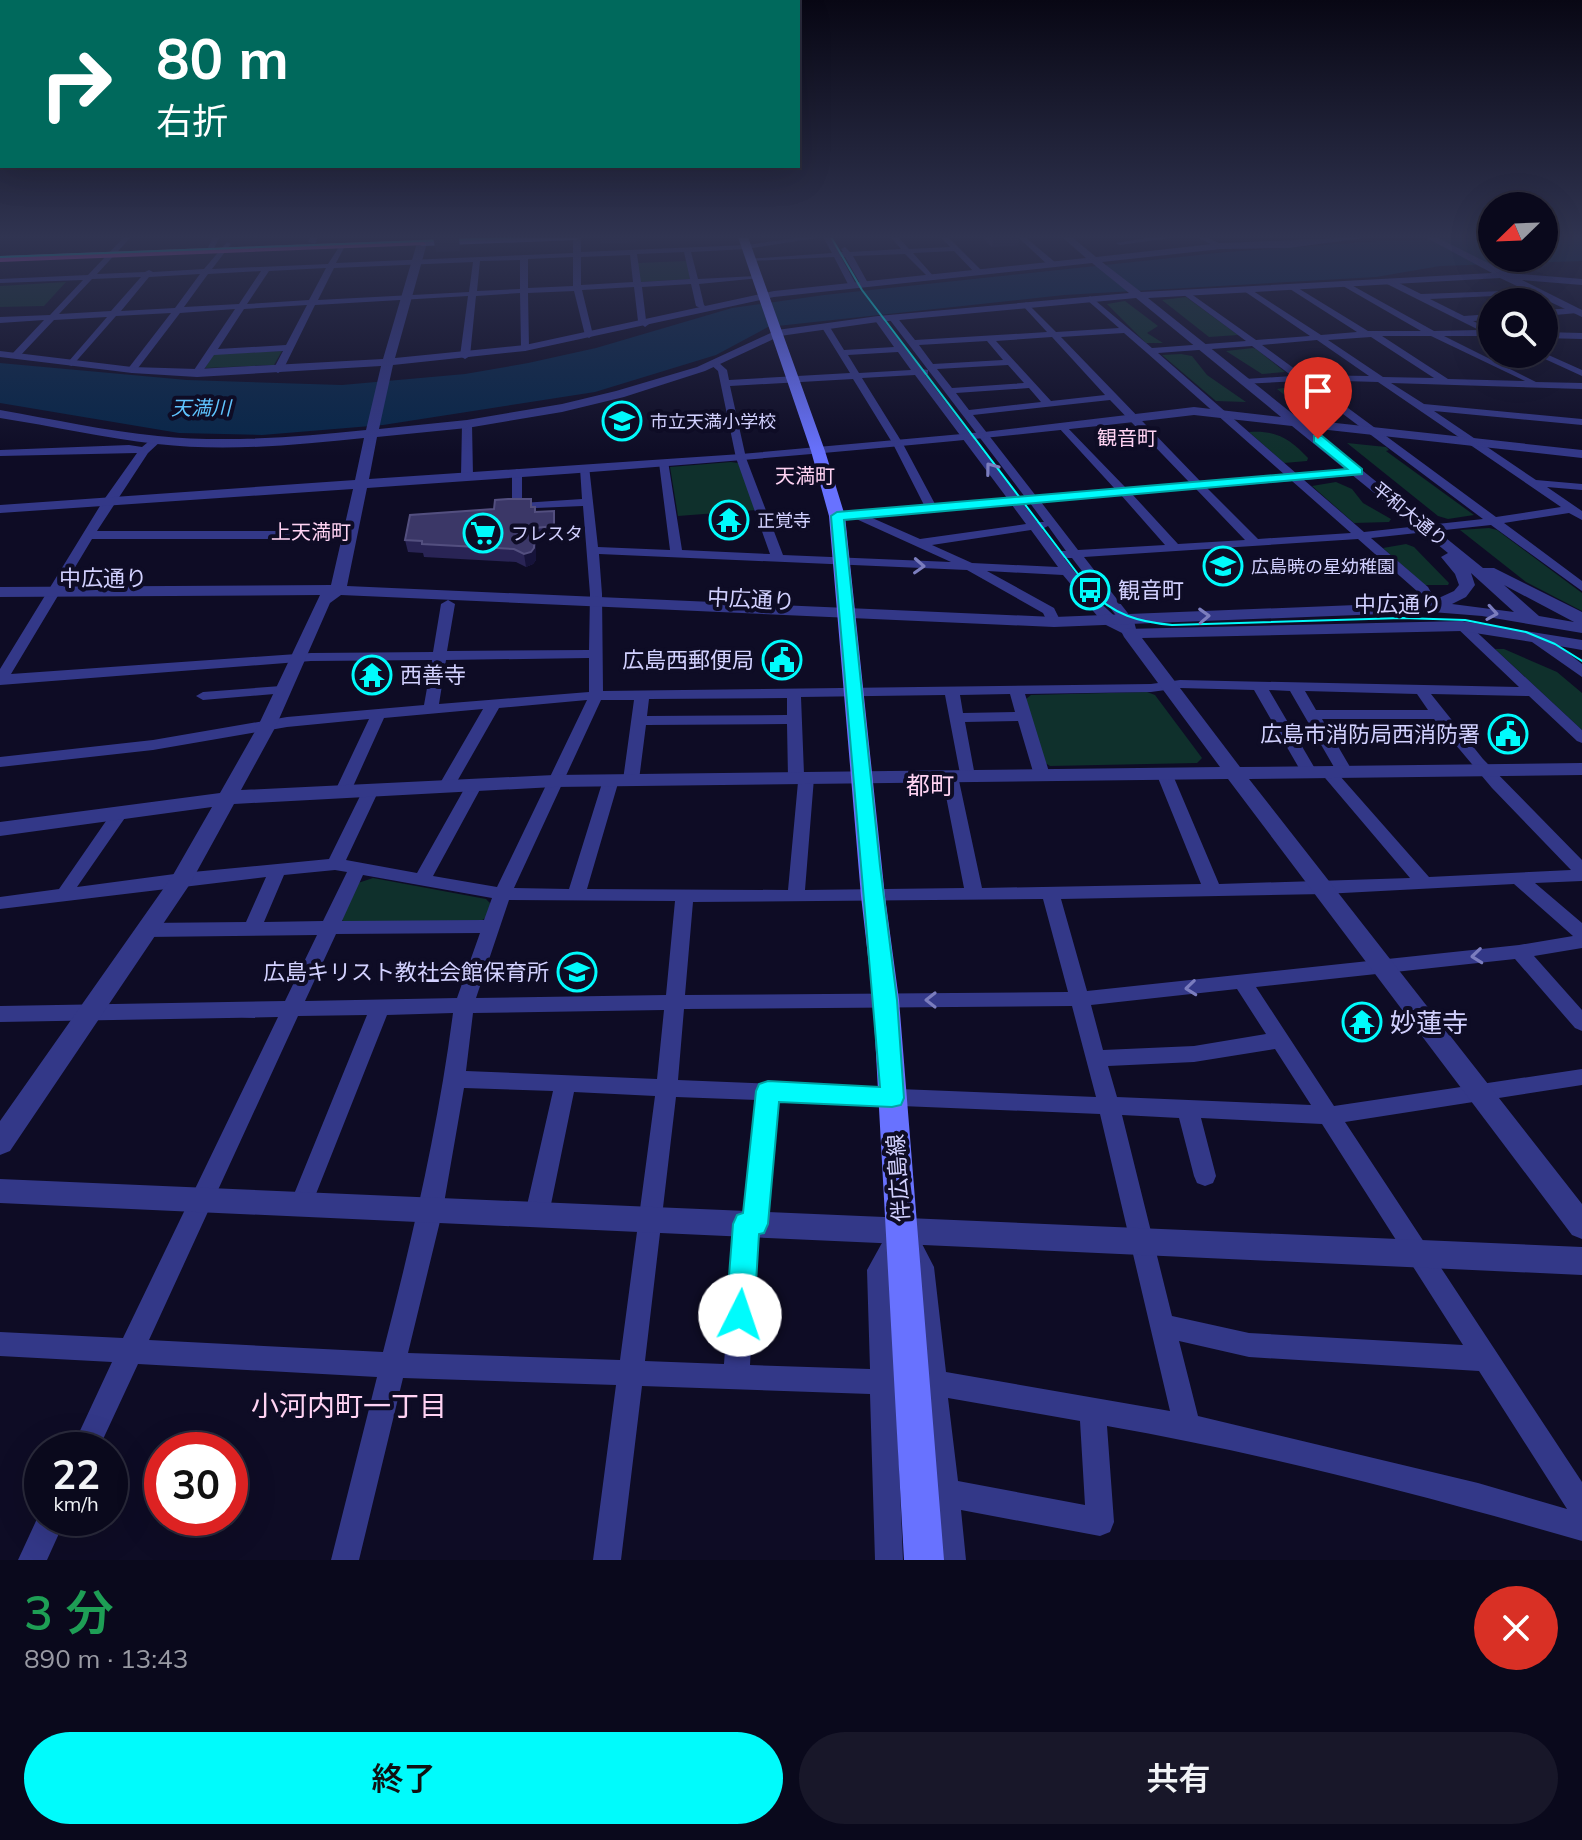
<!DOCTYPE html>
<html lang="ja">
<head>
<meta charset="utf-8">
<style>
  body { margin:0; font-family:Mulish,"Noto Sans JP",sans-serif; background:#181729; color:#f1f3f6; height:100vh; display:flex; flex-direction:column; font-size:30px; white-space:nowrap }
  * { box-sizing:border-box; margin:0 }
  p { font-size:26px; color:#999aa3 }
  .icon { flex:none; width:44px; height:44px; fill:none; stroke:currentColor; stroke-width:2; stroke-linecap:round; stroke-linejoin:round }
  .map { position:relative; height:1560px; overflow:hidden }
  .drawer { display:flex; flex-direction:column; background:#0a091c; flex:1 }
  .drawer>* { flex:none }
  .hud { position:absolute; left:0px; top:0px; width:800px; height:168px; box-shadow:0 8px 32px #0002,0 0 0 2px #2a2a3b; background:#00695c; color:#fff; overflow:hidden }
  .needle { width:52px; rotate:247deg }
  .buttons { position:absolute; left:1478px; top:192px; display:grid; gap:16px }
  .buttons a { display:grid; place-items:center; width:80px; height:80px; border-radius:50%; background:#0a091c; box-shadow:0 8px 32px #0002,0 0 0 2px #2a2a3b; font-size:40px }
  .speed { position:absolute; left:24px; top:1432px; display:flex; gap:16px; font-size:40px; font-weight:700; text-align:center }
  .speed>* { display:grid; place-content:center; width:104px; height:104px; border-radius:50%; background:#0a091c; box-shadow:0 8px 32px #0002,0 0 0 2px #2a2a3b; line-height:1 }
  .speed small { font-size:20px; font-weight:400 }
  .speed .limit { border:12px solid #d22; background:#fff; color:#111 }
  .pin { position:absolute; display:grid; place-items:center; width:68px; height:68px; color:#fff; margin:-82px -34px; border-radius:50% 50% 50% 0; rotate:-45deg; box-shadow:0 0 8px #0007 }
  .pin .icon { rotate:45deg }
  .me { position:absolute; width:88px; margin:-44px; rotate:4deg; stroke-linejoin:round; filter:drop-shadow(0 0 6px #0008) }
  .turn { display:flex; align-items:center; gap:28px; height:168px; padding:0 24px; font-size:36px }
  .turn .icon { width:104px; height:104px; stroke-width:2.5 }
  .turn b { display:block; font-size:56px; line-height:68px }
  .round { display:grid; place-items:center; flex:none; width:84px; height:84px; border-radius:42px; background:#181729 }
  .head { display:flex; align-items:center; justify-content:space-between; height:136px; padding:0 24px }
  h1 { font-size:48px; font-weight:600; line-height:60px; color:#1e9e55 }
  .cta { display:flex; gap:16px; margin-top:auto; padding:16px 24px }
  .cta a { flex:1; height:92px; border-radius:48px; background:#00fbfc; color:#111; font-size:32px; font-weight:600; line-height:92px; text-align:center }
  .cta a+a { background:#181729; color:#f1f3f6 }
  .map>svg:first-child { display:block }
</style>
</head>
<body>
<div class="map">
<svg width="1582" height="1560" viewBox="0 0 1582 1560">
  <rect width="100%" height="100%" fill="#0e0c25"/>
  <path fill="#0f302c" d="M687,261L690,279L640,282L637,263Z
    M66,282L44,306L0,307V286Z
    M1186,297L1238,335L1209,337L1162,300Z
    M1125,301L1158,326L1147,333L1163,343H1146L1107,304Z
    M1253,348L1256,349L1285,372L1262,374L1226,351Z
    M282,351L274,365L205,368L213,354Z
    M1181,354L1192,356L1207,375L1246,402L1216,401L1162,355Z
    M1303,385L1337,411L1302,409L1277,389Z
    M1249,432C1276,430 1290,439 1308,458L1307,461L1284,463Z
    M1347,443L1386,447L1389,450L1386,451L1474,515L1448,519L1438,516Z
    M731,462L738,463L756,510L678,516L670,467Z
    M1336,482L1352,489L1363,503L1391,519L1389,522L1354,523L1312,486Z
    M1489,528L1497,530L1582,593V611L1526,582L1460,530Z
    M1406,544L1414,547L1449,583L1448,585H1425L1383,548Z
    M1495,649H1504L1557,672L1582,693V730Z
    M1147,692L1155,695L1202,758L1197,763L1050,766L1044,762L1026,699L1031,695Z
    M373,878L486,899L491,904L487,917L479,922L347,924L342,920L358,883Z"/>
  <path fill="#072649" d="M1492,238V258H1544V238H1582V261L1440,266L1376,277L1064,295L768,327L716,355L595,392L383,425L262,435L179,433L0,403V363L187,380L342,385L465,374L528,363L596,348L732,308L824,295L1227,252L1380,241Z"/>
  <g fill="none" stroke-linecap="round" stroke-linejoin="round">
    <path fill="#333888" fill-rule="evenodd" d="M124,237H131L97,274L145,272L149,270L153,272L204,269L227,242L231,244L212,269L328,264L341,244L345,246L336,263L573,253V237H581V252L746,245L803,237H823L746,249L691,252L698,279L756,276L760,278L699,284L704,305L708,308L704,310L696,306L691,284L642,287L646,320L649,324L645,327L638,321L634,287L582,290L593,335L589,338L585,335L574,291L528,293L529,348L525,351L521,348L520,293L476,296L470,356L465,359L460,356L468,296L315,305L283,370L278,373L273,370L283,351L214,355L200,375L192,373L235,309L180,313L135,372L132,373L127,370L171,313L116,316L72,366L69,365V361L107,317L54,320L18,358H12V354L44,320L0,323V317L50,315L83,280L0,283V279L88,275ZM684,252L690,279L641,282L637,254ZM630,255L633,282L581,285V257ZM573,257V286L528,288V259ZM520,260V289L477,291L480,261ZM473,262L469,292L318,300L334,268ZM326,268L309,300L247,304L269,271ZM261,271L239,304L184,307L208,274ZM200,274L175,308L121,311L149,277ZM141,277L111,311L59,314L92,279ZM307,305L286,345L218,349L244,309Z
      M213,237H220L212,252H206Z
      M310,237H318L315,244L308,242Z
      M823,237H831L839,252H843L841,249L845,247L850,252L901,249L891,237H898L909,249L950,247L941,237H948L984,273L977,275L954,251L913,253L935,278L931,280L905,254L853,256L869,285L865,287L861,285L845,257H841L857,286L853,288L849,286L834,257L750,261L746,259L832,253Z
      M1018,237H1025L1056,263V267H1050Z
      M1153,237H1176L1120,245L1116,243Z
      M1197,237H1206L1225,246L1218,248Z
      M1385,279H1391L1421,294L1535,290L1539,292L1535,294L1430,299L1464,316L1492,314V320L1473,321L1492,330V336H1444L1536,382L1582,383V389L1391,383L1424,404L1582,419V425L1434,411L1536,480L1582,484V490L1547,487L1582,511V520L1569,513L1504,523L1582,581V591L1491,525L1371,538L1428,587L1439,607L1432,611L1427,610L1418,592L1358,539L1084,557L1134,621L1137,633L1130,637L1104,624L1063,575L987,571L1054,608L1061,622L1054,626L1049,625L1043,613L967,570L599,554L602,594L603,691L1151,684L1180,680L1519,687L1455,626L1462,622L1467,623L1582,730V743L1577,741L1529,696L1431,694L1483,759L1582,860V881L1535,883L1582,923V948L1534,956L1582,1010V1031L1575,1028L1515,959L1256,987L1334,1106L1582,1069V1085L1345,1122L1582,1482V1541C1426,1496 1267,1454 1107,1426L1114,1522L1110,1532L1100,1536L961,1510L966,1560H938L910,1268L902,1252L891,1271L903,1560H875L870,1394L642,1386L621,1560H593L616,1385L403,1378L359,1560H331L377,1377L138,1364L98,1450H71L112,1362L0,1356V1332L123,1338L278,1017L0,1022V1006L285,1001L317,935L146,937L139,935L137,930L139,925L146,923L246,922L266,877L0,909V897L59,889L115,808L121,807L129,812L77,887L182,873L329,859L363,790L371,785L379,790L346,860L417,873L467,784L475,779L483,784L433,876L497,887L587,700L499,708L455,785L447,790L439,785L483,709L384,718L351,791L343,796L335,791L369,719L287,727L153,750L0,767V757L153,740L287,717L424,705L432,660L311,661L0,685V669L103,501L137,453L0,456V450L129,445L142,447L153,438H161L162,440L148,453L97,531H351L357,535L351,539H92L11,674L311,653L433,652L441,604L448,600L455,604L447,651L589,650L590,594L583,506L512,509V472L517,469L522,472V503L582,499L580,468L589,466L598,547L670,550L659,463L668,461L682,550L770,554L736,458L718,371L710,364L712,362H718L727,370L729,380L850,373L821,326L828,324L844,350L894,347L874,319L881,317L921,369L928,370V374L925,375L1018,497H1025L890,320V316H896L915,340L1047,332L1023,306L1026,302L1056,332L1119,328L1087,300L1090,296L1152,348L1246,341L1184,295L1187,291L1256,340L1310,336L1244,291L1247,287L1321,335L1357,332L1290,289L1293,285L1368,331H1421L1343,286L1346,282L1434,331L1479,330L1385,283ZM1124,333L1147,353L1285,475L1201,482L1061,337ZM1382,336H1431L1525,381L1448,379ZM1052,337L1105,395L1051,401L996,341ZM1371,337L1434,378L1383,377L1328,340ZM1317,340L1369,376L1303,375L1262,345ZM987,341L1003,360L933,364L919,345ZM1252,346L1292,376L1245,379L1242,380V384L1299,381L1483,519L1364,532L1304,480L1358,475L1362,474V470L1297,474L1158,353ZM898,352L911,370L859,373L848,355ZM1008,365L1024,383L952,388L937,369ZM915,375L1007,498L935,504L903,444L862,378ZM853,379L893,444L924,505L837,512L831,516L837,520L854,518L951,562L783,555L746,458L730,386ZM1310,380L1378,382L1561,507L1496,517ZM1029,388L1041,402L969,410L956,393ZM1110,400L1190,483L1126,488L1063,423L1059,424V428L1115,489L1036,496L973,415ZM1292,481L1351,533L1258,539L1207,488ZM1196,489L1245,540L1178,544L1132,494ZM1121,495L1165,545L1078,550L1041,502ZM1030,503L1044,522H1037L1023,504ZM1012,505L1026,524L920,539L870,517ZM1048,526L1066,551H1059L1042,529ZM1031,530L1058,567L972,563L932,545ZM1064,558H1072L1121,622L1094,597ZM589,658V692L439,704L446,660ZM1180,688L1254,690L1303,775H1315L1317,772L1269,690L1290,691L1338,774L1328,767L1320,772L1410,878L1219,884L1172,773L1164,768L1156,773L1201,884L982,888L958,776L950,771L942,776L964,888L805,890L814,778L812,775L804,774L801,697L945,695L961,779L967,781L975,776L965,722L1018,721L1034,775L1042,780L1050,775L1025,694L1151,692ZM1305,691L1417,694L1428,710H1316ZM1010,694L1015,712L963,713L960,695ZM787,698V715L647,716L649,699ZM601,700H634L623,780L631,785L639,780L646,725L787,724L788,778L790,781L798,782L788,890L587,889L619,780L611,775L603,780L569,889L514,888ZM1322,719H1434L1492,788L1571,870L1429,877L1340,776L1351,775L1353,772ZM335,870L347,872L323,921L264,922L284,875ZM363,875L492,898L484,920L342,921ZM1514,884L1573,936L1519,945L1087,991L1061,899L1324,894ZM1043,899L1068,992L685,995L693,902ZM509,900L675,901L666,995L476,998ZM480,933L457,998L305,1001L336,934ZM1237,989L1266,1034L1194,1046L1103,1050L1091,1005ZM1072,1006L1096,1097L678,1080L684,1009ZM664,1010L657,1079L466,1071L473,1013ZM453,1013C438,1128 412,1240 383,1352L149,1340L298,1016L367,1015L290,1204L293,1211L301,1214L309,1211L312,1204L387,1015ZM1275,1049L1311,1105L1117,1097L1108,1066L1194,1062ZM464,1088L553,1091L525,1214L529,1221L537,1224L545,1221L549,1214L574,1092L655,1096L620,1360L408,1353L443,1209ZM676,1097L757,1100L744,1214L738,1217L734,1224L724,1364L645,1361ZM778,1101L1100,1114L1170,1411L946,1372L934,1267L919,1238L911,1235L906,1237L904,1232L896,1229L888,1232L867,1270L870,1369L750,1365L757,1234L763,1231L767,1224ZM1122,1115L1179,1118L1194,1176L1197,1183L1205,1186L1213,1183L1216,1176L1201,1118L1322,1124L1463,1345L1249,1333L1172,1316ZM1179,1341L1249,1357L1479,1371L1567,1509L1478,1483L1198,1416ZM948,1398L1080,1421L1085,1505L958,1481Z
      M1574,308L1577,309V313L1544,316V310Z
      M1544,332L1582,333V339L1544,338Z
      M1544,353L1582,370V376L1534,354Z
      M467,421L472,424L473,476L467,479L461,476L462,424Z
      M281,686L286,687L288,690L286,693L203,700L196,696L203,692Z
      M42,1508V1518H66L47,1560H18Z"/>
    <path fill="#333888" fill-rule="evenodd" d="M1062,237H1072L1096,257L1221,243L1371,237L1289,248L1221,249L1102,262L1141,292L1492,273L1425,237H1436L1508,273L1582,279V285L1522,280L1582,310V317L1500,278L1148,298L1299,419L1582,450V458L1310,428L1483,568H1494L1582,612V633L1482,616L1432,612L1054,627L341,595L330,603L276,726L241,790L554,775L1220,767L1124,637L1122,633L1124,629L1462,621L1582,640V650L1559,646L1582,664V677L1532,642L1462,631L1142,638L1240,767L1582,763V775L1249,779L1582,1204V1239L1572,1235L1228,779L554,787L234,804L190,884L10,1151L0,1155V1121L173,875L212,807L0,836V822L220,793L258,726L320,595L0,597V587L331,585L353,489L0,513V505L355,480L364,438C296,445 225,452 157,444C104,438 52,426 0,418V410C52,419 105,431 158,436C227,443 297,437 366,430L381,366L197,377L132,373L0,357V351L132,367L197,369L383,359L417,243L422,240L427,243L395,358L525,345L774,291L1086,258ZM1092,263L1129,293L878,316L777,330L697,367L616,391L562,404L467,420L379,429L393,365L525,351L774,297ZM1136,298L1281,417L1194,407L984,432L741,454L369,479L377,437L467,428L562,412L624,397L705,371L780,336L878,322ZM1194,415L1292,426L1448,553L1441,557L1455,574L1459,585L1454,591L1430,602L1054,617L347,586L367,488C643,469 919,448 1194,415ZM1471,573L1514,612L1452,604L1466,597L1475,585ZM1504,585L1574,622L1539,616Z
      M0,1179L1582,1247V1275L0,1203Z"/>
    <path fill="#6872ff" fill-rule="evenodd" d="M497,237H581L576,240L422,246L417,243L422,240Z
      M738,237H748L825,451L845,516L885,896L899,1000L944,1560H904L873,1000L861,896L829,516L811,451Z"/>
    <path fill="#d852d9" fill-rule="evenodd" d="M422,240L426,245L0,262V256Z"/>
    <path stroke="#00fbfc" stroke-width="2" d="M831,237L862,290L1090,590C1113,615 1139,622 1172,625L1402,618L1465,620L1526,632L1555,644L1582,661
      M0,257L527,237"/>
  </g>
  <path fill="#292455" d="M982,237H1019L1018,245L992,247Z
    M532,507H535L536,512L555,523V539L536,540V560L533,564L526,567L516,562L424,557L423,553L408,552L405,540Z"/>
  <path fill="#16133a" d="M433,237H459L460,251L436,252Z
    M600,237H636V242L601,244Z
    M993,237H1019L1018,245L992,247Z
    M535,528L536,540V560L533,564L526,567L524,554Z"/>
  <path fill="#3b3767" stroke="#534f7f" stroke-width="2" d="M508,499H531V507H535V512L554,511V526L535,528L534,548L531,552L524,554L514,549L422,544V541L405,540L410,515L494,509L495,500Z"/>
  <defs><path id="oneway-chevron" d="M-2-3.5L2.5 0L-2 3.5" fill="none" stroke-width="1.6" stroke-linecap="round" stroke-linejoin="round" transform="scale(2)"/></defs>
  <g stroke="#7b7dbe">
    <use href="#oneway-chevron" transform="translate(991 468) rotate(-127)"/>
    <use href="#oneway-chevron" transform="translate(919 566) rotate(3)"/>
    <use href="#oneway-chevron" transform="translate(1492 613) rotate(9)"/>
    <use href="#oneway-chevron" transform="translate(1204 616) rotate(-2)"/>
    <use href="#oneway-chevron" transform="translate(1477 956) rotate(174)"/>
    <use href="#oneway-chevron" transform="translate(1191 988) rotate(174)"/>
    <use href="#oneway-chevron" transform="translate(931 1000) rotate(180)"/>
  </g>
  <linearGradient id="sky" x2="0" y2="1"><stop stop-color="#080714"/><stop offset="0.52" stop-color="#303451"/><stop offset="1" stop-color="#303451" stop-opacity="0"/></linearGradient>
  <rect width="1582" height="456" fill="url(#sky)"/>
  <path fill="#00fbfc" stroke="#00a3a4" stroke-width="2" d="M1314,436H1322L1362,469V474L844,520L880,866L897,1000L904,1098L901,1105L892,1107L779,1102L768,1224L764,1233L759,1234L754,1315L750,1325L740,1329L730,1325L726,1315L733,1224L737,1215L743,1213L756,1091L759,1084L768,1081L880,1087L831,516L837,512L1347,469L1314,442Z"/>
  <defs>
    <g id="school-ring" transform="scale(2)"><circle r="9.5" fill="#0e0c25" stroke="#00fbfc" stroke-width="1.5"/><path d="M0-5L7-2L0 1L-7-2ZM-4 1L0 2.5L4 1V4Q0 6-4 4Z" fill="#00fbfc"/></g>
    <g id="temple-ring" transform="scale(2)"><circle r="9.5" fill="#0e0c25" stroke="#00fbfc" stroke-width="1.5"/><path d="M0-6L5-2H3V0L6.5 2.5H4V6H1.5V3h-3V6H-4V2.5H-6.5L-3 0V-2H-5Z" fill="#00fbfc"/></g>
    <g id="supermarket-ring" transform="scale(2)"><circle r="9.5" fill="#0e0c25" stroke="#00fbfc" stroke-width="1.5"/><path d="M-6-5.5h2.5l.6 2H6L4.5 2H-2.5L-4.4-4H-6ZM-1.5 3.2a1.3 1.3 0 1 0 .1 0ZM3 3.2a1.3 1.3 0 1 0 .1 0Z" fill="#00fbfc"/></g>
    <g id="bus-ring" transform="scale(2)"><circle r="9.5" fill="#0e0c25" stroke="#00fbfc" stroke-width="1.5"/><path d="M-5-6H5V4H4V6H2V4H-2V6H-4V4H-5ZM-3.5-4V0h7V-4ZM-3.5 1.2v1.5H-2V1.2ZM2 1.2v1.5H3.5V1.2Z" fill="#00fbfc"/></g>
    <g id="civic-ring" transform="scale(2)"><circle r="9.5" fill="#0e0c25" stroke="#00fbfc" stroke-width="1.5"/><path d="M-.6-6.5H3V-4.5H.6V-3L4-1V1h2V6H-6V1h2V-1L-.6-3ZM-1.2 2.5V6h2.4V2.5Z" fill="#00fbfc"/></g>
  </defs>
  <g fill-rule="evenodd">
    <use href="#school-ring" x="622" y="421"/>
    <use href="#temple-ring" x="729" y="520"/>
    <use href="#supermarket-ring" x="483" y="533"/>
    <use href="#school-ring" x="1223" y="566"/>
    <use href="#bus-ring" x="1090" y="590"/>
    <use href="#civic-ring" x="782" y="660"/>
    <use href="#temple-ring" x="372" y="675"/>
    <use href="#civic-ring" x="1508" y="734"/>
    <use href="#school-ring" x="577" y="972"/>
    <use href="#temple-ring" x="1362" y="1022"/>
  </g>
  <g text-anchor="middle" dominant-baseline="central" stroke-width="8" stroke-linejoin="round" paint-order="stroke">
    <g font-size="18" fill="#d2d1ff" stroke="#0e0c25" text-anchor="start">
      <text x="650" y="421">市立天満小学校</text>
      <text x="757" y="520">正覚寺</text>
      <text x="511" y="533">フレスタ</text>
      <text x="1251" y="566">広島暁の星幼稚園</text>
    </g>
    <g font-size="18" fill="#d2d1ff" stroke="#0e0c25">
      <text transform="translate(1410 514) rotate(39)">平和大通り</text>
    </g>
    <g font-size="20" font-style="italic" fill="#5fc4ff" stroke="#0e0c25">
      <text x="201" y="407">天満川</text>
    </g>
    <g font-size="20" fill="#ffd3f3" stroke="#0e0c25">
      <text x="1127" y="437">観音町</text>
      <text x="805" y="475">天満町</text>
      <text x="311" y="531">上天満町</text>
    </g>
    <g font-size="22" fill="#d2d1ff" stroke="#0e0c25">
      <text x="103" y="578">中広通り</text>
      <text transform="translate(751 599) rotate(3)">中広通り</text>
      <text x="1398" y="604">中広通り</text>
      <text transform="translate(898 1178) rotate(-94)">伴広島線</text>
    </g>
    <g font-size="22" fill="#d2d1ff" stroke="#0e0c25" text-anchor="end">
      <text x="1118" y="590" text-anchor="start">観音町</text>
      <text x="754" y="660">広島西郵便局</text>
      <text x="400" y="675" text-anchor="start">西善寺</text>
      <text x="1480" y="734">広島市消防局西消防署</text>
      <text x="549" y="972">広島キリスト教社会館保育所</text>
    </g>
    <g font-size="24" fill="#ffd3f3" stroke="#0e0c25">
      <text x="930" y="785">都町</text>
    </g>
    <g font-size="26" fill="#d2d1ff" stroke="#0e0c25" text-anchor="start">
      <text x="1390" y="1022">妙蓮寺</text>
    </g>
    <g font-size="28" fill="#ffd3f3" stroke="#0e0c25">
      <text x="349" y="1405">小河内町一丁目</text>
    </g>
  </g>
</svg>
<div class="buttons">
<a><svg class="needle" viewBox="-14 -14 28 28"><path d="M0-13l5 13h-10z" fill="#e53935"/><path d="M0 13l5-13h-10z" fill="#999aa3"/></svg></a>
<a><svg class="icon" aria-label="search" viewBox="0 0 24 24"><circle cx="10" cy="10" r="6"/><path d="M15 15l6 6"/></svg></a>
</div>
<div class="speed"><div>22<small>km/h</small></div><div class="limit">30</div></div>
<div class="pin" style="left:1318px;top:439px;background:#d93025"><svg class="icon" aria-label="arrive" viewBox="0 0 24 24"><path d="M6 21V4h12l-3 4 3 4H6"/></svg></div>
<svg class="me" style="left:740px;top:1315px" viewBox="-20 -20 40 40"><circle r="19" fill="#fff"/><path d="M0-13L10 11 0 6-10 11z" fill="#00fbfc"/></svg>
<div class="hud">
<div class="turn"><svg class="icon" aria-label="right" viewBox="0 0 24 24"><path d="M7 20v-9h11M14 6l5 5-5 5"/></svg><div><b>80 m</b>右折</div></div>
</div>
</div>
<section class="drawer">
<div class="head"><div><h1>3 分</h1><p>890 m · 13:43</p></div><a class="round" style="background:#d93025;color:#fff"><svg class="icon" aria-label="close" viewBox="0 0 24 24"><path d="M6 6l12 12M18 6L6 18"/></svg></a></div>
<div class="cta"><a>終了</a><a>共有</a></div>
</section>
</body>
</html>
